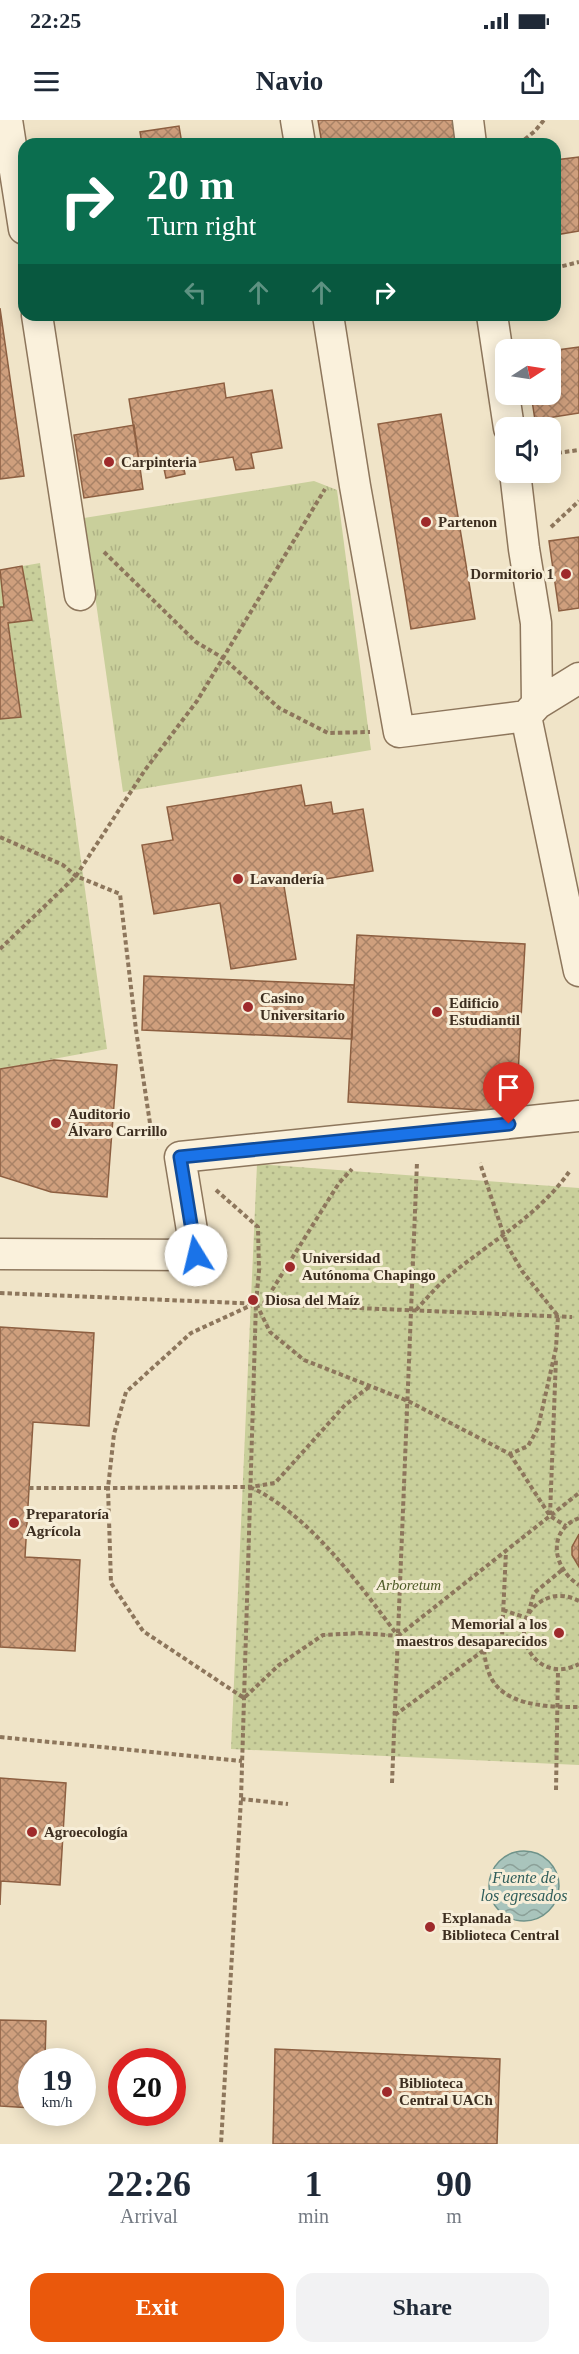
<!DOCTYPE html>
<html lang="en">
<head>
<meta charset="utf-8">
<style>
  body { margin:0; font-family:"Times New Roman",serif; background:#f2f2f3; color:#1f2937; height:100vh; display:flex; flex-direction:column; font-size:22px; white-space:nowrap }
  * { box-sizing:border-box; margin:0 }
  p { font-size:20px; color:#747a83 }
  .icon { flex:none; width:33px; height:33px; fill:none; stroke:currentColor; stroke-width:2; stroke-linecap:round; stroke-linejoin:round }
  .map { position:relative; height:2024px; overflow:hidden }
  .drawer { display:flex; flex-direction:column; background:#fff; flex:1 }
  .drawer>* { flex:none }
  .banner { position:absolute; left:18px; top:18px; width:543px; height:183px; border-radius:18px; box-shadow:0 3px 15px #0003; background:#0b6e4f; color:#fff; overflow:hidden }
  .needle { width:39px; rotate:78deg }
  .buttons { position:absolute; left:495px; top:219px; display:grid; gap:12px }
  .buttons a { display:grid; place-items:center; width:66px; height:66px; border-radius:12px; background:#fff; box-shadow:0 3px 15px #0003; font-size:30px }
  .speed { position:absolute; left:18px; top:1928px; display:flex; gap:12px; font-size:30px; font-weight:700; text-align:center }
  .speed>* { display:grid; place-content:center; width:78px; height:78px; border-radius:50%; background:#fff; box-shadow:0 3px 15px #0003; line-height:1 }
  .speed small { font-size:15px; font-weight:400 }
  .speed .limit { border:9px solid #d22; background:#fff; color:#111 }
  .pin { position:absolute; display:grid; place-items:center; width:51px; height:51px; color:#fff; margin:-62px -26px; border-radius:50% 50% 50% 0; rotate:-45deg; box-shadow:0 0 6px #0007 }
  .pin .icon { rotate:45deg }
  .me { position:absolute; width:66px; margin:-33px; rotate:351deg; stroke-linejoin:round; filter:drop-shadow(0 0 4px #0008) }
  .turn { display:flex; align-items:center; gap:21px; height:126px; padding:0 30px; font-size:27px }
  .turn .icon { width:78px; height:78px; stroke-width:2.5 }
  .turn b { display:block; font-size:42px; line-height:51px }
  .lanes { display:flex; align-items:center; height:57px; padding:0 30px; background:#0003; justify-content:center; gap:30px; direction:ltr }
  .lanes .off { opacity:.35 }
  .eta { display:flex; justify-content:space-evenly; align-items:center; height:102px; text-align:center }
  .eta b { font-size:36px; font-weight:800; line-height:42px }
  .cta { display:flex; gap:12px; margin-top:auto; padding:12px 30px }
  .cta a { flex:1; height:69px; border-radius:18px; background:#ea580c; color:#fff; font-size:24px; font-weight:800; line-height:69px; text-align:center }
  .cta a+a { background:#f2f2f3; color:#1f2937 }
  .status { display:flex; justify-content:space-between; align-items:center; height:42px; padding:0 30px; background:#fff; direction:ltr }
  .status svg { height:16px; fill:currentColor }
  header { display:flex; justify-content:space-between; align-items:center; height:78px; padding:0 30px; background:#fff; font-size:27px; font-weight:800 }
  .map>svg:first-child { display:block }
</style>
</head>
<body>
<div class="status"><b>22:25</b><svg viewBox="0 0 49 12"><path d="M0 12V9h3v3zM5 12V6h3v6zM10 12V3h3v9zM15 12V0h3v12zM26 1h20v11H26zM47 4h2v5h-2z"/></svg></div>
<header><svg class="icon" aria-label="menu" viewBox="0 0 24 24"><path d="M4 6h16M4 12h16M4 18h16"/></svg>Navio<svg class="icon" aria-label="share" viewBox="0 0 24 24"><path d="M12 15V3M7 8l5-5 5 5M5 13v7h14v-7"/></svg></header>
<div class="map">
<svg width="579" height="2024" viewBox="0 0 579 2024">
  <defs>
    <pattern id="grass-tufts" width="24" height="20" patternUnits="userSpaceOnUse" patternTransform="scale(1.5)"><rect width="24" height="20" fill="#c9cf9b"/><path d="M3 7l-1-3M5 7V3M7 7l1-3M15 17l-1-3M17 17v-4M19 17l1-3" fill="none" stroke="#aeb285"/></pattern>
    <pattern id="park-dots" width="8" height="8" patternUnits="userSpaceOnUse" patternTransform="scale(1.5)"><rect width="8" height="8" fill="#c9cf9b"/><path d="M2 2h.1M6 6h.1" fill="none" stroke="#aeb285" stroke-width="1.8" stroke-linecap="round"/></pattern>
    <pattern id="water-waves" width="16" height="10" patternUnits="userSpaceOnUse" patternTransform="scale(1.5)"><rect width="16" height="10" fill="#a9c4bc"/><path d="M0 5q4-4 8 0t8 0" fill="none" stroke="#8ba098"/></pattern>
    <pattern id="building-cross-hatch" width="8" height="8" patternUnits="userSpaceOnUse" patternTransform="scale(1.5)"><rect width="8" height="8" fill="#cf9f7d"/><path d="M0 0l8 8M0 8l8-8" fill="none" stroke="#a98266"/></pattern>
  </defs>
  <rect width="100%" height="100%" fill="#f0e4c8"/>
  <path fill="url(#grass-tufts)" d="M314,361L337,370L371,630L123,672L84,398Z"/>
  <path fill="url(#park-dots)" d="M40,443L107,929L0,949V450Z
    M257,1044L579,1068V1645L231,1629Z"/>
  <path fill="url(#water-waves)" stroke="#6f938a" stroke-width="1.5" d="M489 1766a35 35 0 1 1 70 0a35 35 0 1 1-70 0Z"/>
  <path fill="url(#building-cross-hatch)" stroke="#8d5f41" stroke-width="1.5" d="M318,0H456L459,24H322Z
    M179,6L182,24H142L140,12Z
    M579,37V111L555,115V40Z
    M0,188L24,356L0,359Z
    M579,227V293L535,300L531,274H550V231Z
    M224,263L226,278L272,270L282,328L251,333L254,348L236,350L233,337L183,345L185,354L166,358L163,344L140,348L129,279Z
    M441,294L475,499L411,509L378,304Z
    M134,305L143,369L84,378L74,315Z
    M579,417V488L559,491L549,421Z
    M22,446L32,500L8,503L21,597L0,599V487H4L0,450Z
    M301,665L305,686L331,682L333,694L363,689L373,751L284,766L296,839L231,849L220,783L154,794L142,725L173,720L167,687Z
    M357,815L525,824L516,992L348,982Z
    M144,856L354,865L352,919L142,910Z
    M54,940L117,945L107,1077L51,1072L0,1056V949Z
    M0,1207L94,1213L89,1306L33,1302L25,1437L80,1440L75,1531L0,1527Z
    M579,1414V1447L572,1435V1427Z
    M0,1658L66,1663L60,1765L1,1761L0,1785Z
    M0,1900L46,1901L45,1941H32V1988L0,1986Z
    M275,1929L500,1939L497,2024H273Z"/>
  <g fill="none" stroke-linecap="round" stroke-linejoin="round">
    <g stroke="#8d765c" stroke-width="33">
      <path id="minor" d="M7,0L24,109
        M296,0L300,24
        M468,0L471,24
        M37,195L80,475
        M328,195L355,366L399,612L526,596L579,851
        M492,195L509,308
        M515,352L524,429L536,503L537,584
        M526,596L537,584L579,558
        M0,1134L196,1135L180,1037L579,996"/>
    </g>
    <path stroke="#8d765c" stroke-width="4" stroke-dasharray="4.5 3" stroke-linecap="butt" d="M519,24L535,11L544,0
      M555,148L579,142
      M550,334L579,330
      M551,407L579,381
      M104,432L196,522L223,538L279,588L328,613L370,612
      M0,717L63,745L76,756L120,774L136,910L151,1010L159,1018
      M0,829L76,756L145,650L197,581L325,369
      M216,1070L258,1107L259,1151L256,1183L241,1679L221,2024
      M0,1173L572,1197
      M264,1183L339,1063L352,1049
      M416,1190C427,1178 437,1166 449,1156C489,1123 539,1095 569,1052
      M510,1334L550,1396L566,1406
      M250,1367C308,1393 360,1465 398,1516L361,1513L323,1515L279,1545L244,1578L143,1511L111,1463L108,1368L250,1367L275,1363L345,1285L369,1267
      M29,1368H108L114,1314L126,1272L191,1213L256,1183L270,1212L304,1240L408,1281L510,1334L528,1326L538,1308L556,1228L558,1196L522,1151L507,1125L480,1043
      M550,1395L556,1238
      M579,1398C546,1411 553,1449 579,1465
      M579,1481C570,1476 558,1474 548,1478C500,1497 531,1569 579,1544
      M503,1490L527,1498L534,1473L562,1450
      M398,1516L579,1373
      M484,1530C485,1538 486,1546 489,1553C501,1587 550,1587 579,1587
      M395,1595L502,1517L506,1431
      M0,1617L242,1641
      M392,1663L417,1042
      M556,1670L558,1550
      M241,1679L288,1684"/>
    <use href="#minor" stroke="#faf1dc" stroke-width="30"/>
  </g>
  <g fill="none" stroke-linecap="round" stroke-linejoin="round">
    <g stroke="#114b97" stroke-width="15">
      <path id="route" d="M196,1135L180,1037L509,1004"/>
    </g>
    <use href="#route" stroke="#1a73e8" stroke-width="10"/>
  </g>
  <g fill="#9e2a2b" stroke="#f7eed8" stroke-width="2">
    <circle cx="109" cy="342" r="6"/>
    <circle cx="426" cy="402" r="6"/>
    <circle cx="566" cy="454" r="6"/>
    <circle cx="238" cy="759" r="6"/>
    <circle cx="248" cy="887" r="6"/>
    <circle cx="437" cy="892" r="6"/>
    <circle cx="56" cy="1003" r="6"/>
    <circle cx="290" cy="1147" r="6"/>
    <circle cx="253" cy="1180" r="6"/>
    <circle cx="14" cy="1403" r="6"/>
    <circle cx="559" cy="1513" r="6"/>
    <circle cx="32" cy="1712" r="6"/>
    <circle cx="430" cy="1807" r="6"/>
    <circle cx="387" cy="1972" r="6"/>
  </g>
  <g text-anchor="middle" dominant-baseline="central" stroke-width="6" stroke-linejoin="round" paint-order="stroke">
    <g font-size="15" font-weight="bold" fill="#3d2e20" stroke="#f7eed8" text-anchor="start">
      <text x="121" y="342">Carpinteria</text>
      <text x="438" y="402">Partenon</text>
      <text x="554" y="454" text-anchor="end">Dormitorio 1</text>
      <text x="250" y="759">Lavandería</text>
      <text x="260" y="878">Casino<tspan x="260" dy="17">Universitario</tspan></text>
      <text x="449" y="883">Edificio<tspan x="449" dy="17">Estudiantil</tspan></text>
      <text x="68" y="994">Auditorio<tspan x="68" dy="17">Álvaro Carrillo</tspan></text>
      <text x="302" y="1138">Universidad<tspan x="302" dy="17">Autónoma Chapingo</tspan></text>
      <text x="265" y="1180">Diosa del Maíz</text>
      <text x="26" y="1394">Preparatoría<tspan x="26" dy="17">Agrícola</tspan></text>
      <text x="547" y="1504" text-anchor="end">Memorial a los<tspan x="547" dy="17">maestros desaparecidos</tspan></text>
      <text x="44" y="1712">Agroecología</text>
      <text x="442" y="1798">Explanada<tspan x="442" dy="17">Biblioteca Central</tspan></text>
      <text x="399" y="1963">Biblioteca<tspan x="399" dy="17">Central UACh</tspan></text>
    </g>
    <g font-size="15" font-style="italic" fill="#4d5a26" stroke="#f7eed8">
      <text x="409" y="1465">Arboretum</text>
    </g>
    <g font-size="16" font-style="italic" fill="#2f5d5a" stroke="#f7eed8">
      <text x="524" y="1757">Fuente de<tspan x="524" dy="18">los egresados</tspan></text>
    </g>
  </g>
</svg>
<div class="buttons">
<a><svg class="needle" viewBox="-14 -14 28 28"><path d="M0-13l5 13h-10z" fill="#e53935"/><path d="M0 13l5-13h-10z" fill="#747a83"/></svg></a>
<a><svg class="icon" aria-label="sound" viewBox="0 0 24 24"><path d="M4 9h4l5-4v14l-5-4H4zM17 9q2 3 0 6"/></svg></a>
</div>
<div class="speed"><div>19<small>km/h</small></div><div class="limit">20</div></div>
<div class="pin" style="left:509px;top:1004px;background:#d93025"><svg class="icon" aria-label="arrive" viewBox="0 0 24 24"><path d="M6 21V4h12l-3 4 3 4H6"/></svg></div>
<svg class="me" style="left:196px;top:1135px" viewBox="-20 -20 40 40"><circle r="19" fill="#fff"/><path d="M0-13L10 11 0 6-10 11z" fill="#1a73e8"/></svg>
<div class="banner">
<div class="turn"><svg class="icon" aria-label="right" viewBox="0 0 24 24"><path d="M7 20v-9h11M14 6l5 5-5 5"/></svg><div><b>20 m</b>Turn right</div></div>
<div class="lanes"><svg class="icon off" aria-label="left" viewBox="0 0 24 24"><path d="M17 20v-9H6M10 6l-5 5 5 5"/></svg><svg class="icon off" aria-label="ahead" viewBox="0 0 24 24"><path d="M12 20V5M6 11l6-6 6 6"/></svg><svg class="icon off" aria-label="ahead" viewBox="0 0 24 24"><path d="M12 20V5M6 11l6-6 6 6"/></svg><svg class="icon" aria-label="right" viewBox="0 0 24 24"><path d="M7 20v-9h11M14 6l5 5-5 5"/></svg></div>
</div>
</div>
<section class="drawer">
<div class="eta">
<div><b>22:26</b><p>Arrival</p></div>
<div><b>1</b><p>min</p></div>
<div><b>90</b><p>m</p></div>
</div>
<div class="cta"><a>Exit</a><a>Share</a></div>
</section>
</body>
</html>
